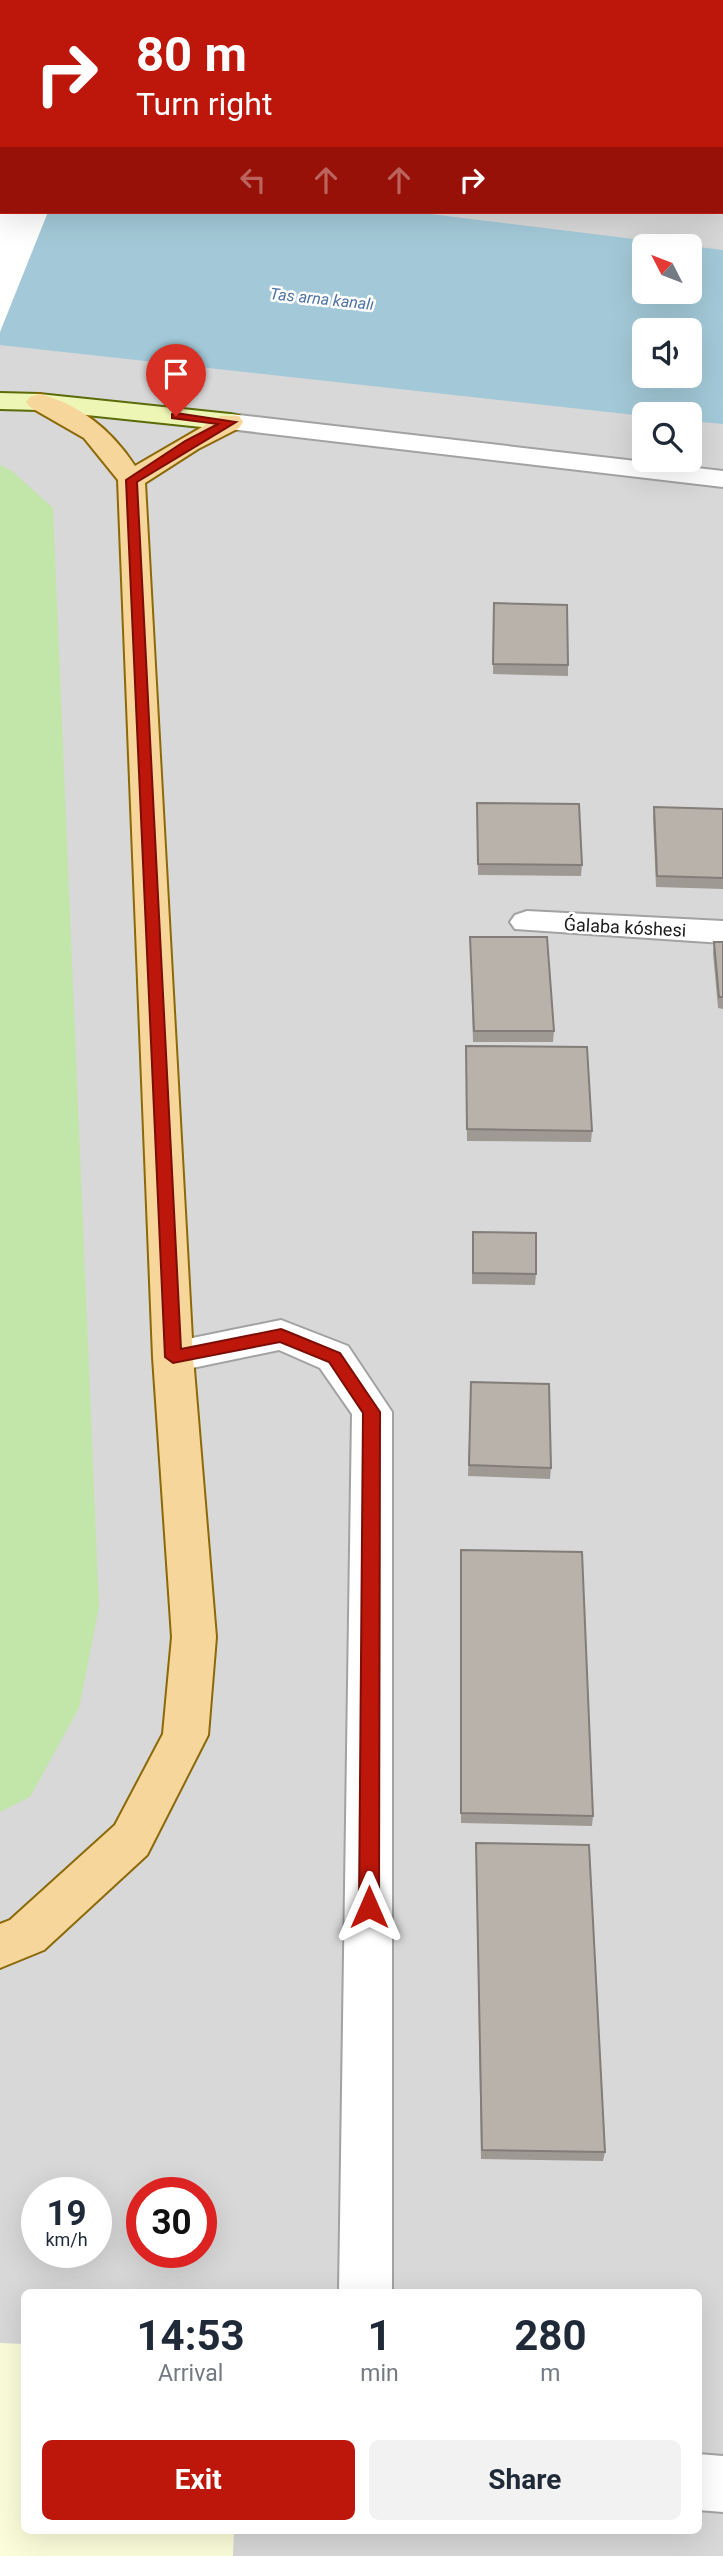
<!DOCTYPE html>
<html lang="en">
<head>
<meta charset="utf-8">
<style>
  body { margin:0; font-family:Roboto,sans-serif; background:#f2f2f3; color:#1f2937; height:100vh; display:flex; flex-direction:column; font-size:26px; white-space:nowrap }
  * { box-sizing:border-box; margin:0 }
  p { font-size:23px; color:#747a83 }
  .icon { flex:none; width:38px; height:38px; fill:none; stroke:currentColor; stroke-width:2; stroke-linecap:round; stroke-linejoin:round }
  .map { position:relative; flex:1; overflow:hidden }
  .details { position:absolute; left:21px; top:2289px; width:681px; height:245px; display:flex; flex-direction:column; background:#fff; border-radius:10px; box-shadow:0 7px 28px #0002 }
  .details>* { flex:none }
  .top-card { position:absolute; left:0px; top:0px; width:724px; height:214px; box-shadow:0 7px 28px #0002; background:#bd160a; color:#fff; overflow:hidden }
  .needle { width:46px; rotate:312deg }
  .fabs { position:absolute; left:632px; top:234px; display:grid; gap:14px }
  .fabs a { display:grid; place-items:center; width:70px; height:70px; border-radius:10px; background:#fff; box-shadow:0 7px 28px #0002; font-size:35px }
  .speed { position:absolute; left:21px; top:2177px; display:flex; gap:14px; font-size:35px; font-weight:700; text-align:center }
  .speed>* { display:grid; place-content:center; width:91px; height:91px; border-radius:50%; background:#fff; box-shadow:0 7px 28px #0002; line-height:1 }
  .speed small { font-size:18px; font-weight:400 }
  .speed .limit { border:10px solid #d22; background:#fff; color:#111 }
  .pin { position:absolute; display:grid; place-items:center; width:60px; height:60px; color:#fff; margin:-72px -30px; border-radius:50% 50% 50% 0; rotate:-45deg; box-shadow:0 0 7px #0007 }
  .pin .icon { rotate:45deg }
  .me { position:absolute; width:77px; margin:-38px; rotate:0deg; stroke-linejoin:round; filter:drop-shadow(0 0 5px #0008) }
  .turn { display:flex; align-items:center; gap:24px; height:147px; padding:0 21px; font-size:32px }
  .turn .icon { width:91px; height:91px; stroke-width:2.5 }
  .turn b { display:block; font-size:49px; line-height:60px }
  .lanes { display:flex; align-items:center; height:66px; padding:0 21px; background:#0003; justify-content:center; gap:35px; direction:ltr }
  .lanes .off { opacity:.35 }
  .eta { display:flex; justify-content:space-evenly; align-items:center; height:119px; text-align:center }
  .eta b { font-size:42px; font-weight:700; line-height:49px }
  .action { display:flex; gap:14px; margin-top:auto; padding:14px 21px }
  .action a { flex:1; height:80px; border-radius:10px; background:#bd160a; color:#fff; font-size:28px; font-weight:700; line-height:80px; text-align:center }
  .action a+a { background:#f2f2f3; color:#1f2937 }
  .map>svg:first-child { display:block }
</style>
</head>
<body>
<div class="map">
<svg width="723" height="2556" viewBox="0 0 723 2556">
  <rect width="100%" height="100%" fill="#edeae1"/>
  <path fill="#d9d8d8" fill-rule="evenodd" d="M0,0H723V2556H0ZM2,2H723V212H2ZM644,247H690V292H644ZM644,331H690V376H644ZM644,415H690V460H644ZM37,2193H96V2252H37ZM142,2193H201V2252H142ZM24,2292H698V2530H24Z"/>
  <path fill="#fbfdda" d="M0,2343L24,2344V2530L234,2531L233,2556H0Z"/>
  <path fill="#c2e5a9" d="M0,465L12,471L53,508L99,1607L79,1708L30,1797L0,1812Z"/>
  <path fill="#a3c9d8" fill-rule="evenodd" d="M0,161L2,212H414L723,250V424L690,421V415L644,416L0,345ZM644,247H690V292H644ZM644,331H690V376H644Z"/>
  <path fill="#fff" d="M0,73L2,212H48L0,332Z"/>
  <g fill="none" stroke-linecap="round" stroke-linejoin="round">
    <g stroke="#a2a2a2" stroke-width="4">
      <path id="street" d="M706,0H723V5V2Z
        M230,414L723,471V487L221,428L217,422L221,416Z
        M527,911L723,921V943L515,929L510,922L515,915Z
        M281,1320L348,1346L392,1412V2292H339L352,1414L320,1368L279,1350L173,1372L159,1368L153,1357L159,1346L173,1342Z
        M698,2454L723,2456V2512L698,2510Z"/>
    </g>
    <g stroke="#5a6b0a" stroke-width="4">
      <path id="secondary" d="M0,393L39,394L230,414L239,416L243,422L239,428L230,430L39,410L0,409Z"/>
    </g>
    <g stroke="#8c6907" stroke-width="4">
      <path id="primary" d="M55,0H75L54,2Z
        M2,141V158L0,159V142Z
        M39,394C80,404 112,431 135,466L221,416H239L243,422L239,428L198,449L145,483L193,1357L216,1637L208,1735L147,1855L44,1950L0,1968V1924L10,1920L115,1825L163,1734L172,1637L153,1357L118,480L84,438L30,407L26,402L30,397Z"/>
    </g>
    <use href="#street" fill="#fff" fill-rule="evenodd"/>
    <use href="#secondary" fill="#eef6b6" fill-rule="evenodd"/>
    <use href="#primary" fill="#f7d69c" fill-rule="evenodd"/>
  </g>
  <path fill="#9f9993" d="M494,603L568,665V676L493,674Z
    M477,803L582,865L581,876L478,875Z
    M654,807L723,809V889L656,887L653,818Z
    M470,937L554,1031L553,1042H473Z
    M714,942H723V1009L718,1008L713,953Z
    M466,1046L592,1131L591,1142L467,1141Z
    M472,1243L536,1274L535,1285L472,1284Z
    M471,1382L551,1468L550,1479L468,1476Z
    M461,1550L593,1816L592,1826L461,1823Z
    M476,1843L605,2152L603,2161L481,2159Z"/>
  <path fill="#b9b2ab" stroke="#827d78" stroke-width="2" d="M494,603L567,605L568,665L493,664Z
    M477,803L579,804L582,865L478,864Z
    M654,807L723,809V878L657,876Z
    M470,937H547L554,1031H474Z
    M714,942H723V997H719Z
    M466,1046L587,1047L592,1131L467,1129Z
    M473,1232L536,1233V1274L473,1273Z
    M471,1382L549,1384L551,1468L469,1465Z
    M461,1550L582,1552L593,1816L461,1813Z
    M476,1843L589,1845L605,2152L482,2150Z"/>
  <path fill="#bd160a" stroke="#7b0e06" stroke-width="2" d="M176,413L236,422L137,482L181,1349L281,1329L286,1331L340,1353L380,1412L379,1907L376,1914L369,1916L362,1914L359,1907L363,1413L329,1362L280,1342L173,1363L165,1357L126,480L185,441L218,424L172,418V414Z"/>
  <g text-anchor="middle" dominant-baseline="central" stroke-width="5" stroke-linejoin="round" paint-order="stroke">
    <g font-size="16" font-style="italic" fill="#4e74a5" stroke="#fff">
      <text transform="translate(322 299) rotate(6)">Tas arna kanalı</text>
    </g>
    <g font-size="18" fill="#1b1b1b" stroke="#fff">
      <text transform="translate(625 927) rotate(3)">Ǵalaba kóshesi</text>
    </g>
  </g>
</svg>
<div class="fabs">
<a><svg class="needle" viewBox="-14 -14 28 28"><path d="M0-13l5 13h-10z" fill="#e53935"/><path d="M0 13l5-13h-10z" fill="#747a83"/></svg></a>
<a><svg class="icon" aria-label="sound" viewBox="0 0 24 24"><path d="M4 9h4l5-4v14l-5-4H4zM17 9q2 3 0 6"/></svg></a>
<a><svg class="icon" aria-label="search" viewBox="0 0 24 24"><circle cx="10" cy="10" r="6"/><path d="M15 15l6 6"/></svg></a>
</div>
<div class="speed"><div>19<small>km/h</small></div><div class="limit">30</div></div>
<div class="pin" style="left:176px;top:416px;background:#d93025"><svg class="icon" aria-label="arrive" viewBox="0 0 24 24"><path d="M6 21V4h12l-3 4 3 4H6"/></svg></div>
<svg class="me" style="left:369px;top:1907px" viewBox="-20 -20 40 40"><path d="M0-17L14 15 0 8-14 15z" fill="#bd160a" stroke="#fff" stroke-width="4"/></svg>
<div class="top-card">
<div class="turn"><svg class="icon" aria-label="right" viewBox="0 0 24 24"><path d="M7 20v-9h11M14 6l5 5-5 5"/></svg><div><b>80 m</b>Turn right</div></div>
<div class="lanes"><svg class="icon off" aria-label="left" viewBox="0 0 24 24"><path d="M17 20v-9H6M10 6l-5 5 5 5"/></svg><svg class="icon off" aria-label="ahead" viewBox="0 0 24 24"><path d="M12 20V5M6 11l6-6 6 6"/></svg><svg class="icon off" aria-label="ahead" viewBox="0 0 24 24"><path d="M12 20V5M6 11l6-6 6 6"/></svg><svg class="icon" aria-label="right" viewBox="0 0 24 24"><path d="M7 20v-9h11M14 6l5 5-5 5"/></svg></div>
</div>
<section class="details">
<div class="eta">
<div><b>14:53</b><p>Arrival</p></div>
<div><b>1</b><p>min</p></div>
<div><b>280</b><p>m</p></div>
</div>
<div class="action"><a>Exit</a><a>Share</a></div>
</section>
</div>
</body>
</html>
